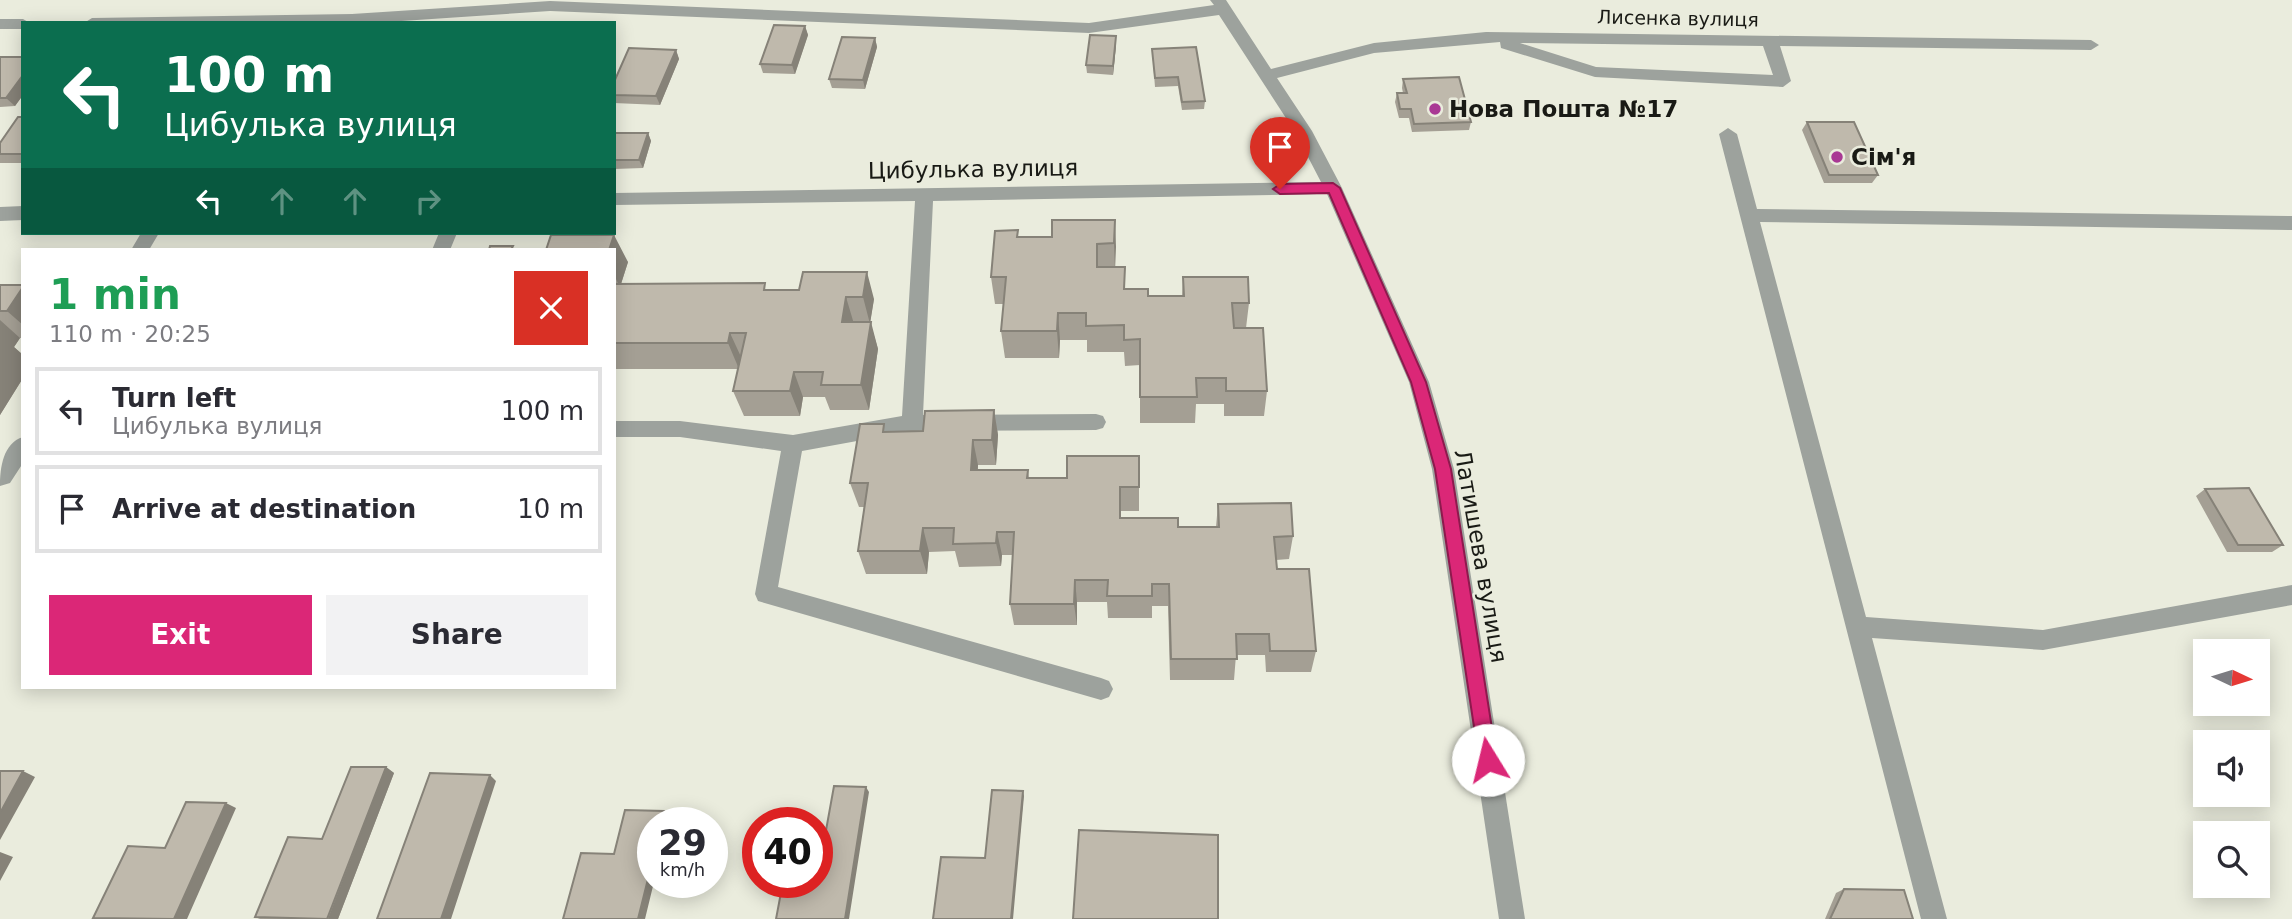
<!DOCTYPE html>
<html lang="en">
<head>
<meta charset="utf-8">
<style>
  body { margin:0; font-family:"DejaVu Sans",sans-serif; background:#f2f2f3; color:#2b2b33; height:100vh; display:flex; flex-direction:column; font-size:26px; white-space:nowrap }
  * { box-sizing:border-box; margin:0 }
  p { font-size:23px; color:#7c7c81 }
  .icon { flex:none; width:38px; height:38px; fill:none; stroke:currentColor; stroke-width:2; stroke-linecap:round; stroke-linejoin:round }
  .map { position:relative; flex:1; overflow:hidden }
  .panel { position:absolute; left:21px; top:248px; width:595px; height:441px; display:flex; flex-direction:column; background:#fff; border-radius:0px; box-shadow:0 4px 18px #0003 }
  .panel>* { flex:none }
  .top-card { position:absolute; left:21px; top:21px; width:595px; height:214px; border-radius:0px; box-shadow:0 4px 18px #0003; background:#0b6e4f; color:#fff; overflow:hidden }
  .needle { width:46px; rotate:94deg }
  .fabs { position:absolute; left:2193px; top:639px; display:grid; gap:14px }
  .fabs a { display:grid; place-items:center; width:77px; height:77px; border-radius:0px; background:#fff; box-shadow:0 4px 18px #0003; font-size:35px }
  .speed { position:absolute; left:637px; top:807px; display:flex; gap:14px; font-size:35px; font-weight:700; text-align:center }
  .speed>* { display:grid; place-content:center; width:91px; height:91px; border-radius:50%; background:#fff; box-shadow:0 4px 18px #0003; line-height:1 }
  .speed small { font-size:18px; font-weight:400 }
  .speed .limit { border:10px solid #d22; background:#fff; color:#111 }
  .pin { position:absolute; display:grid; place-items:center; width:60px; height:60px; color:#fff; margin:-72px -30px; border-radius:50% 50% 50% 0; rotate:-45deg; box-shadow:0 0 7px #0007 }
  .pin .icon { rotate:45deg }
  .me { position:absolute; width:77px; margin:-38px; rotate:351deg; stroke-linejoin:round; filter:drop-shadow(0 0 5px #0008) }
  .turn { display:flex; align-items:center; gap:24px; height:147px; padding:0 28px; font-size:32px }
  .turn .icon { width:91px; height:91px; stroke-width:2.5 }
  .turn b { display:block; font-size:49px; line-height:60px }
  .lanes { display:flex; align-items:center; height:66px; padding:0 28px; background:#0003; justify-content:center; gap:35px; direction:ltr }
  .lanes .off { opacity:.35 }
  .round { display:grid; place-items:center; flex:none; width:74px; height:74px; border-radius:0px; background:#f2f2f3 }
  .headline { display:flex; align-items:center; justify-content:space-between; height:119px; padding:0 28px }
  h1 { font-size:42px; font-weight:600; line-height:52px; color:#1e9e55 }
  .action { display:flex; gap:14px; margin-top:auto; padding:14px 28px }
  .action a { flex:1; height:80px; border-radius:0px; background:#db2777; color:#fff; font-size:28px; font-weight:600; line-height:80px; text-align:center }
  .action a+a { background:#f2f2f3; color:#2b2b33 }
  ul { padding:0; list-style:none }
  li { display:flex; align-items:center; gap:21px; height:88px; margin:0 14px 10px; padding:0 14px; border:4px solid #e1e1e2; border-radius:0px }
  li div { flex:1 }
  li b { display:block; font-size:26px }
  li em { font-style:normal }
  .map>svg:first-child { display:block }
</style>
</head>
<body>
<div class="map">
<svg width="2292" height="919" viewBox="0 0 2292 919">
  <rect width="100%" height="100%" fill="#eaecdd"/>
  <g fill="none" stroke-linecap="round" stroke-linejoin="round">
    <path fill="#9da29d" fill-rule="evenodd" d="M1210,0H1226L1271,69L1374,43L1486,32L2091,40L2099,45L2091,50L1780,46L1791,81L1783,87L1595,77L1501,48L1500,42L1374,53L1277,78L1312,131L1342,188L1429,382L1454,469L1525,919H1499L1432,469L1409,382L1327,194L933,201L923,415L1096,414L1103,416L1106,422L1103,428L1096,430L912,431L802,451L778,587L1101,678L1109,681L1113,689L1109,697L1101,700L758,601L755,594L781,451L680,437H614V421H680L793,435L902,416L915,201L614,205V193L1321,182L1295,132L1219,15L1089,33L550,11L372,23H84L92,18L352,14L550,1L1089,23L1214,5ZM1520,43L1763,46L1773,75L1596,67Z
      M0,19H23L30,23H23V29H0Z
      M1728,128L1737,134L1757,209L2292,216V230L1760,222L1866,617L2043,630L2292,585V605L2043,650L1872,638L1947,919H1921L1719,134Z
      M23,206V220L0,221V207Z
      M141,233H159L149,250H131Z
      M439,233H457L450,250H432Z
      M23,437V463L10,483L0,486C0,468 3,443 23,437Z"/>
  </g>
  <path fill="#a49f94" d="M805,26L808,35L795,74L763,73L760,64Z
    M875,38L877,47L865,89L832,88L829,79Z
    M1116,45L1113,75L1087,73L1086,65Z
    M1152,49L1205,101L1204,109L1182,110L1178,86L1155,87Z
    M676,50L679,59L660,105L614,103V82Z
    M0,57H23V95L15,106L0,107Z
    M1403,79L1471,122L1469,130L1412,132L1409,118H1399L1395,102L1397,93H1403L1402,88Z
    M23,117V163H0V143Z
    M1807,122L1878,175L1872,183H1824L1802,130Z
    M614,133H648L651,141L643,168L614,169Z
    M1115,220V267H1125V289L1148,296H1182L1183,277L1249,303L1246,328L1267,391L1264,416H1224V404H1196L1195,423H1140V365L1125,366L1124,352H1087V340H1060L1059,358H1005L1001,331L1004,304H995L991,277L1018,237H1052Z
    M614,250L628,262L621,284L768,290H799L874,299L870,322L878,349L869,410H830L825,397H803L800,416H744L733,391L738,369H614Z
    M0,285H23V338H20L14,347L23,355V378L0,415Z
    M994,410L998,435L996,465H978V470H1028L1029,478H1067L1139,456V511H1121V518L1178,527H1216L1218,504L1293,536L1289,559L1276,560L1277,569L1316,651L1311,672H1266L1265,655H1236L1234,680H1170L1168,606H1152V618H1108L1107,602H1077V625H1014L1010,604L1013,555H1002L1001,566L959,567L955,551L929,552L927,574H866L858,551L864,507H859L850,483L887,432L923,431Z
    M2205,489L2283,545L2272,552H2227L2196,496Z
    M386,767L394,773L338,919H260L255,917L322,839Z
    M1844,889L1913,919H1825L1836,893Z"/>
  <path fill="#868278" d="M805,26L808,35L795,74L792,65Z
    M1116,36V45L1113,75V66Z
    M875,38L877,47L865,89L863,80Z
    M676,50L679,59L660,105L656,96Z
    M23,75V95L15,106L6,98Z
    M648,133L651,141L643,168L639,160Z
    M1115,220L1116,247L1115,271L1114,243Z
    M614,235L628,262L620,287L614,275V250H609Z
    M867,272L874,299L870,324L863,297Z
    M23,287V325L7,311Z
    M846,297L854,324L842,322Z
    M1058,313L1060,340L1059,358L1057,331Z
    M0,320L20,338L14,347L23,355V378L0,415Z
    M871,322L878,349L869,410L861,385Z
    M730,333L742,359L739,369L728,343Z
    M794,372L803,397L800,416L790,391Z
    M994,410L998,435L996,465L992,440Z
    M973,440L978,465L976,494L971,470Z
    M923,528L929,552L927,574L920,551Z
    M997,532L1002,555L1001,566L996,543Z
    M1075,580L1077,602V625L1074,604Z
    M386,767L394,773L338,919H328Z
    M23,771L35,777L0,840V813Z
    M490,775L496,781L451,919H441Z
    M866,787L869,792L849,919H845Z
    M1023,791L1024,796L1013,919H1011Z
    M226,803L236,808L187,919H174Z
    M664,811L669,817L668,822H662Z
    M0,852L13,857L0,881Z
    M653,859V882H654L645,919H638Z"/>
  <path fill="#bfb9ac" stroke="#868278" stroke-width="2" d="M774,25L805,26L792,65L760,64Z
    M1090,35L1116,36L1113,66L1086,65Z
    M842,37L875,38L863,80L829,79Z
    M1196,47L1205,101L1182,102L1178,77L1155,78L1152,49Z
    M629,48L676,50L656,96L614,95V82Z
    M0,57H23V75L6,98H0Z
    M1459,77L1471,122L1414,124L1411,109H1400L1397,93H1407L1403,79Z
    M18,117H23V154H0V143Z
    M1807,122H1854L1878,175H1829Z
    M614,133H648L639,160H614Z
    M1052,220H1115L1114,243L1097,244V267H1125L1124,289H1148V296H1184L1183,277H1248L1249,303H1232L1234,328H1263L1267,391H1226V378H1196L1197,397H1140V339L1124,340V325L1086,326V313H1058L1057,331H1001L1006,277H991L995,231L1018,230L1017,237H1052Z
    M551,235H614L609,250H546Z
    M490,246H513L511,250H489Z
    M803,272H867L863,297H846L842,322H871L861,385H821L823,372H794L790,391H733L746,333H730L728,343H614V284L765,283L764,290H799Z
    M0,285H23V287L7,311H0Z
    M994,410L992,440H973L971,470H1028L1027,478H1067V456H1139V487H1120V518H1178V527H1219L1218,504L1291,503L1293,536L1274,537L1277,569H1309L1316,651H1270L1269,634H1236L1237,659H1171L1169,584H1152V596H1107L1108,580H1075L1074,604H1010L1014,532H997L996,543L953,544L954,528H923L920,551H858L868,483H850L860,424H884L883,432L923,431L925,411Z
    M2249,488L2283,545H2238L2205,489Z
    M351,767H386L327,919L255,917L288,837L322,839Z
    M0,771H23L0,813Z
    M430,773L490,775L441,919H377Z
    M834,786L866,787L845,919H776L783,882H817V847H823Z
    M992,790L1023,791L1011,919H933L941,857L985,858Z
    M186,802L226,803L174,919L93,918L128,846L165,848Z
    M625,810L664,811L662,822H653V859L638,919H563L581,853L614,854Z
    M1079,830L1218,835V919H1073Z
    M1844,889L1904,890L1913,919H1830Z"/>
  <path fill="#db2777" stroke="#8e194d" stroke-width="2" d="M1333,183L1340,188L1426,382L1451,469L1497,760L1495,766L1488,769L1481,766L1479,760L1435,469L1411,382L1329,193L1280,194L1273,189L1280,184Z"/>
  <g fill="#a93894" stroke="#eaecdd" stroke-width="2.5">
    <circle cx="1435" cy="109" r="7"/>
    <circle cx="1837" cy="157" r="7"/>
  </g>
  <g text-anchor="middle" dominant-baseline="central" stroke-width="5" stroke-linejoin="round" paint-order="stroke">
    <g font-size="19" fill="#191a15" stroke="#eaecdd">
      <text transform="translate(1678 18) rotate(1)">Лисенка вулиця</text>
    </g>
    <g font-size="23" font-weight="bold" fill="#191a15" stroke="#eaecdd" text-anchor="start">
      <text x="1449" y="109">Нова Пошта №17</text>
      <text x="1851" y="157">Сім'я</text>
    </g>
    <g font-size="23" fill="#191a15" stroke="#eaecdd">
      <text transform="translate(973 169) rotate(-1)">Цибулька вулиця</text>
      <text transform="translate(1481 556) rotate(80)">Латишева вулиця</text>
    </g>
  </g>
</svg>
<div class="fabs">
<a><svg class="needle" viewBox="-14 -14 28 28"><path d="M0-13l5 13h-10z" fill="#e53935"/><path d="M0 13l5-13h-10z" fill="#7c7c81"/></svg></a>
<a><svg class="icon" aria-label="sound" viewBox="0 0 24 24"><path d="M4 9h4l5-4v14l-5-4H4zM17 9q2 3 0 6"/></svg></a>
<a><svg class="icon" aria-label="search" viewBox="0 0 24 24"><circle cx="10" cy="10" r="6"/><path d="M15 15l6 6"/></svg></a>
</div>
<div class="speed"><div>29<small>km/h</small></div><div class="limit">40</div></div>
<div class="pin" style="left:1280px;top:189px;background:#d93025"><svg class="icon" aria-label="arrive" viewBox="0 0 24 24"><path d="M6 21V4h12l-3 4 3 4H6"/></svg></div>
<svg class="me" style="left:1488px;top:760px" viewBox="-20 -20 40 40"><circle r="19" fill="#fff"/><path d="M0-13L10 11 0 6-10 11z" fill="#db2777"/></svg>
<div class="top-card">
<div class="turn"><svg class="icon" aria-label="left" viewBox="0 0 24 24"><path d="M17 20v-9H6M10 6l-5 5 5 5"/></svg><div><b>100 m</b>Цибулька вулиця</div></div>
<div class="lanes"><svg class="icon" aria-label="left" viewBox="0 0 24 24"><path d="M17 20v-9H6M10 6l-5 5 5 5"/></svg><svg class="icon off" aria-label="ahead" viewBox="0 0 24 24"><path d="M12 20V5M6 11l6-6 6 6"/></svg><svg class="icon off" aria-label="ahead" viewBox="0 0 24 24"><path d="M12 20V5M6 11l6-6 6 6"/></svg><svg class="icon off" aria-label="right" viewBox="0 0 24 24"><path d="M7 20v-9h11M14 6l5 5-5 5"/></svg></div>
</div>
<section class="panel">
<div class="headline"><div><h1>1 min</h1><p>110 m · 20:25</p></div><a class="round" style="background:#d93025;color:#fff"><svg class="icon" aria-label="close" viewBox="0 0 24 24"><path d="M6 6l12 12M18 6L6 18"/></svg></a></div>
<ul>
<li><svg class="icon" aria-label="left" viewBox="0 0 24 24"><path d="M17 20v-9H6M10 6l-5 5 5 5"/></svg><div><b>Turn left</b><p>Цибулька вулиця</p></div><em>100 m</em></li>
<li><svg class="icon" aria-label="arrive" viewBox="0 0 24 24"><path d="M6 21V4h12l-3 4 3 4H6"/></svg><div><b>Arrive at destination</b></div><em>10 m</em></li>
</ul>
<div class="action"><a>Exit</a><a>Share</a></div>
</section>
</div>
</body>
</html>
